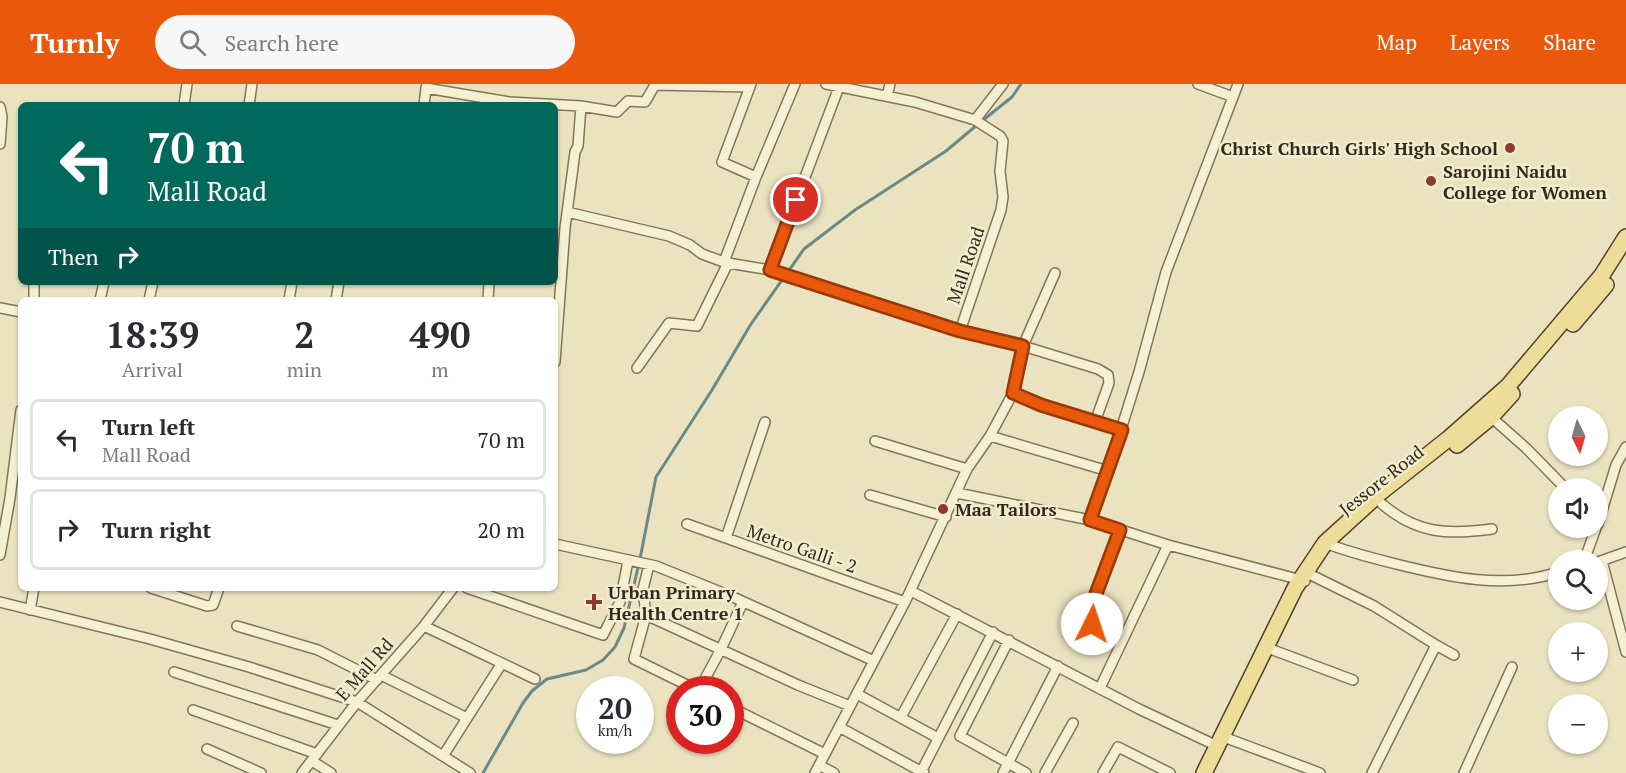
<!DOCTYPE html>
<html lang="en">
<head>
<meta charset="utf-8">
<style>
  body { margin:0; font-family:"PT Serif",serif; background:#f7f7f7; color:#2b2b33; height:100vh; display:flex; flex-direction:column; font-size:22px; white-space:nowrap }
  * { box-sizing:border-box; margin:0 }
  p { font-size:20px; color:#7c7c81 }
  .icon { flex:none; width:33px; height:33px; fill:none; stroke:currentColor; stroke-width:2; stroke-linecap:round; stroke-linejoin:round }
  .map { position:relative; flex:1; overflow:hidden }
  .panel { position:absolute; left:18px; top:213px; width:540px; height:294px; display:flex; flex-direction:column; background:#fff; border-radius:9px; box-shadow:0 2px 4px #0004 }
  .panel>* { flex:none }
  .guide { position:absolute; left:18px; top:18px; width:540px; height:183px; border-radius:9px; box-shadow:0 2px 4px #0004; background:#00695c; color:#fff; overflow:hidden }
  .needle { width:39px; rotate:175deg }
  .buttons { position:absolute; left:1548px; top:322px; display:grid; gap:12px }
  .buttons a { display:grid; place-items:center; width:60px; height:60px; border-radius:50%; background:#fff; box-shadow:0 2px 4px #0004; font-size:30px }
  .speed { position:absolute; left:576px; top:592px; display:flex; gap:12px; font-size:30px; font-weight:700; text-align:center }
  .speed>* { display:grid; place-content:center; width:78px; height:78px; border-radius:50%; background:#fff; box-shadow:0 2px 4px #0004; line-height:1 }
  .speed small { font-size:15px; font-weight:400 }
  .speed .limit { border:9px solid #d22; background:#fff; color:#111 }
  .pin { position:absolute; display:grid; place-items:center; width:51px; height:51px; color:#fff; margin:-26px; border:3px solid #fff; border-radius:50%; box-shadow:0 2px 6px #0007 }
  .me { position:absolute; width:66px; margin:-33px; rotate:4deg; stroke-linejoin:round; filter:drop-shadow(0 0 4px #0008) }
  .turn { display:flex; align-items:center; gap:21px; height:126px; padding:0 30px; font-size:27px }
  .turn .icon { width:78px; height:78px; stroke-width:2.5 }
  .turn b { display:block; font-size:42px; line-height:51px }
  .then { display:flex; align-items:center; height:57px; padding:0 30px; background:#0003; gap:12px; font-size:22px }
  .eta { display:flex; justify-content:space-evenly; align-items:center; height:102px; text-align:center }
  .eta b { font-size:36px; font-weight:800; line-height:42px }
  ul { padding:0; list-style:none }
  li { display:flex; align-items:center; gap:18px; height:81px; margin:0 12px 9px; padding:0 18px; border:3px solid #e1e1e2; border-radius:9px }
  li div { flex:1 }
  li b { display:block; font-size:22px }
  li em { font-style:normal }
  header { display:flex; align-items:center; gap:36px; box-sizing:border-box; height:84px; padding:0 30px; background:#ea580c; color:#fff }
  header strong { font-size:28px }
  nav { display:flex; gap:33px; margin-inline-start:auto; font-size:21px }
  .search { width:420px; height:54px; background:#f7f7f7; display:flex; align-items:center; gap:15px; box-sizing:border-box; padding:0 21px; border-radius:33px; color:#7c7c81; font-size:22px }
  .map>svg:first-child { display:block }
</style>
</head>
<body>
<header>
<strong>Turnly</strong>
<div class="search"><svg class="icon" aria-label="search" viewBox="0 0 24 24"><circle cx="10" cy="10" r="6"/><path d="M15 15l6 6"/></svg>Search here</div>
<nav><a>Map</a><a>Layers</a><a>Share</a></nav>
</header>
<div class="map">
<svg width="1626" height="689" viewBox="0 0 1626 689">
  <rect width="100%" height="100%" fill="#ebe3c0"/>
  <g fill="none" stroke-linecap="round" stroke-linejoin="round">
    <path stroke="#6b8a86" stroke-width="3" d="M982,37L1012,13L1021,0
      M483,689L523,619L532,607L547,595L586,586L603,576L615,563L624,544L640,475L656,393L712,306L751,240L804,165L855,126L946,67L977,41"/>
    <g stroke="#837559" stroke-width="12">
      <path id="minor" d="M427,0L426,4L509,18V21
        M826,0L915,18L975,36
        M1198,0L1233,13
        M839,3L770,186L960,247
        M887,12L890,0
        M509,18L581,22L617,28L628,17L645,18L655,1L750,3
        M184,21L187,0
        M249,21L252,0
        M424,21L426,4
        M0,23L2,33L0,60
        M756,93L795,0
        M567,128L669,152L690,161L702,170L724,178
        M728,179L724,178L756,93L722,78L751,0
        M1055,189L1023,262L1098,285L1108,291L1109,299L1095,338
        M34,216V198
        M100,216L104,198
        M149,216L153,198
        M289,216L292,198
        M336,216L339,198
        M488,216L489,198
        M0,224L21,228
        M555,278L565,144L575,68L578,62L581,22
        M637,284L669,239L697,242L728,179L770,186
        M1013,309L1041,321L1122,346
        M1491,333L1526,364L1566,405
        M990,352L1108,387
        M875,357L967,385
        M957,409L1090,436L1168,461L1305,497
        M870,411L946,433
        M1382,420C1417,450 1448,451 1492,445
        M1090,436L1108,387L1139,288L1166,188L1238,0
        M687,440L905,518
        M1598,440L1616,381L1626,363
        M1120,446L1088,535L1092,541L1124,553
        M726,454L765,338
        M1325,459C1348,468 1372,474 1396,480C1448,493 1506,506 1558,488
        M555,460L656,482L733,513L874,577
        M0,471L10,414L21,326
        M1584,477L1596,444
        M1602,477L1626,568
        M1598,478L1626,468
        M1305,488L1374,522L1436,561L1372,689
        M151,504L207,522L213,521L219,504
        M467,504L603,551L620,518L628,477
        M911,507L1139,625L1217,662
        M0,518L150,555L249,583L357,618L470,689
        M30,526L34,504
        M646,531L643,505L649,481
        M237,542L318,566L377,596
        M424,542L535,595
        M1009,556L960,652L1026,689
        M1436,561L1454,571
        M1273,566L1353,596
        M174,588L338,641
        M381,591L467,634
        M1100,604L1168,461
        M697,606L634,575L646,531L798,601L850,622
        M699,606L721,565L743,518
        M857,610L938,654
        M730,623L825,670
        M193,626L317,670
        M901,633L957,530
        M839,643L924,689
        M1229,655L1320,689
        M207,665L261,689
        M443,672L502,579
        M312,677L331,689
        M819,681L834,689
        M921,688L993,548
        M302,689L357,618L424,542L453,504
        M815,689L905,518L967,385L990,352L1013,309L1023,262L960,247L1001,126L1003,113L1000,87L1003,57L1000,52L975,36L1003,0
        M1003,689L1058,582
        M1045,689L1073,639
        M1103,689L1118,663L1170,689
        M1464,689L1512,583"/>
    </g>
    <g stroke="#50422e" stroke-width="18">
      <path id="primary" d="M1573,240L1606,201
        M1457,361L1491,333L1512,310
        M1204,689L1295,504L1325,459L1381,408L1448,355L1508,302L1602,191L1626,153"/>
    </g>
    <use href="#minor" stroke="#f6f0d3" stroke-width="9"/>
    <use href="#primary" stroke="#eddd99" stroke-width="15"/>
  </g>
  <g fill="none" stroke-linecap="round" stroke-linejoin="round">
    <g stroke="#983908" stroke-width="15">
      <path id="route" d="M796,116L770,186L960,247L1023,262L1013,309L1041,321L1122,346L1090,436L1120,446L1088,531L1089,538L1092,540"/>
    </g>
    <use href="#route" stroke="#ea580c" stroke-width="10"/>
  </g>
  <g fill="#8e392d" stroke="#f3edcf" stroke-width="2">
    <circle cx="1510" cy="64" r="6"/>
    <circle cx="1431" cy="97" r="6"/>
    <circle cx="943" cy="425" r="6"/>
    <path d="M591 509h6v6h6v6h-6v6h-6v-6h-6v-6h6z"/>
  </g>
  <g text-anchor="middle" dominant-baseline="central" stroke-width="5" stroke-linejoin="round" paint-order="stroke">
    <g font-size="18" font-weight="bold" fill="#332a1d" stroke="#f3edcf" text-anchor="start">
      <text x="1498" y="64" text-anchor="end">Christ Church Girls' High School</text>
      <text x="1443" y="87">Sarojini Naidu<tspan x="1443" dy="21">College for Women</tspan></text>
      <text x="955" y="425">Maa Tailors</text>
      <text x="608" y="508">Urban Primary<tspan x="608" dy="21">Health Centre 1</tspan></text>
    </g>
    <g font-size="18" fill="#332a1d" stroke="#f3edcf">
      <text transform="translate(965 181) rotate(-71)">Mall Road</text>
      <text transform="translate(1381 396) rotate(-38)">Jessore Road</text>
      <text transform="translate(802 464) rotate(19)">Metro Galli - 2</text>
      <text transform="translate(364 585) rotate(-49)">E Mall Rd</text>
    </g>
  </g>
</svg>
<div class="buttons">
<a><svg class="needle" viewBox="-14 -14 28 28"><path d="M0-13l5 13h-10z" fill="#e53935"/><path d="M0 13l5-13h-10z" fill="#7c7c81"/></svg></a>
<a><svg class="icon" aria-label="sound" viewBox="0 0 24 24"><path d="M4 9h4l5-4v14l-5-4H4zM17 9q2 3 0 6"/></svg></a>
<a><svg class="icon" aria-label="search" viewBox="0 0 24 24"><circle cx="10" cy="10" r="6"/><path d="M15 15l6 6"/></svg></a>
<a>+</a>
<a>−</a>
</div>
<div class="speed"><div>20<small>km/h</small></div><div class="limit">30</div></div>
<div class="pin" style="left:796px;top:116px;background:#d93025"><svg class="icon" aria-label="arrive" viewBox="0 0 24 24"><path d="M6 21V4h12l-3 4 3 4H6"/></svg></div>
<svg class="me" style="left:1092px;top:540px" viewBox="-20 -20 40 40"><circle r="19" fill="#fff"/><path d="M0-13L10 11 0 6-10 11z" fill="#ea580c"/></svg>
<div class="guide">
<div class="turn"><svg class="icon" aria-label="left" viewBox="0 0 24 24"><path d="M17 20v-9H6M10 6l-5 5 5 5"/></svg><div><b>70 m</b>Mall Road</div></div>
<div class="then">Then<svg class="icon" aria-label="right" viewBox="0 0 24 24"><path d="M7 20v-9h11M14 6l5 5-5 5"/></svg></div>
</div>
<section class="panel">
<div class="eta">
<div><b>18:39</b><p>Arrival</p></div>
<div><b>2</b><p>min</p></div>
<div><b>490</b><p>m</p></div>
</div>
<ul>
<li><svg class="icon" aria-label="left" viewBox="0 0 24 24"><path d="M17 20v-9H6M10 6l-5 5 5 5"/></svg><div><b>Turn left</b><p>Mall Road</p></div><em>70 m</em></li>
<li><svg class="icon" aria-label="right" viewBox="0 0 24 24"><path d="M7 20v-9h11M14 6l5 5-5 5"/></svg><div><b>Turn right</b></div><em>20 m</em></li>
</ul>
</section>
</div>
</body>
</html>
